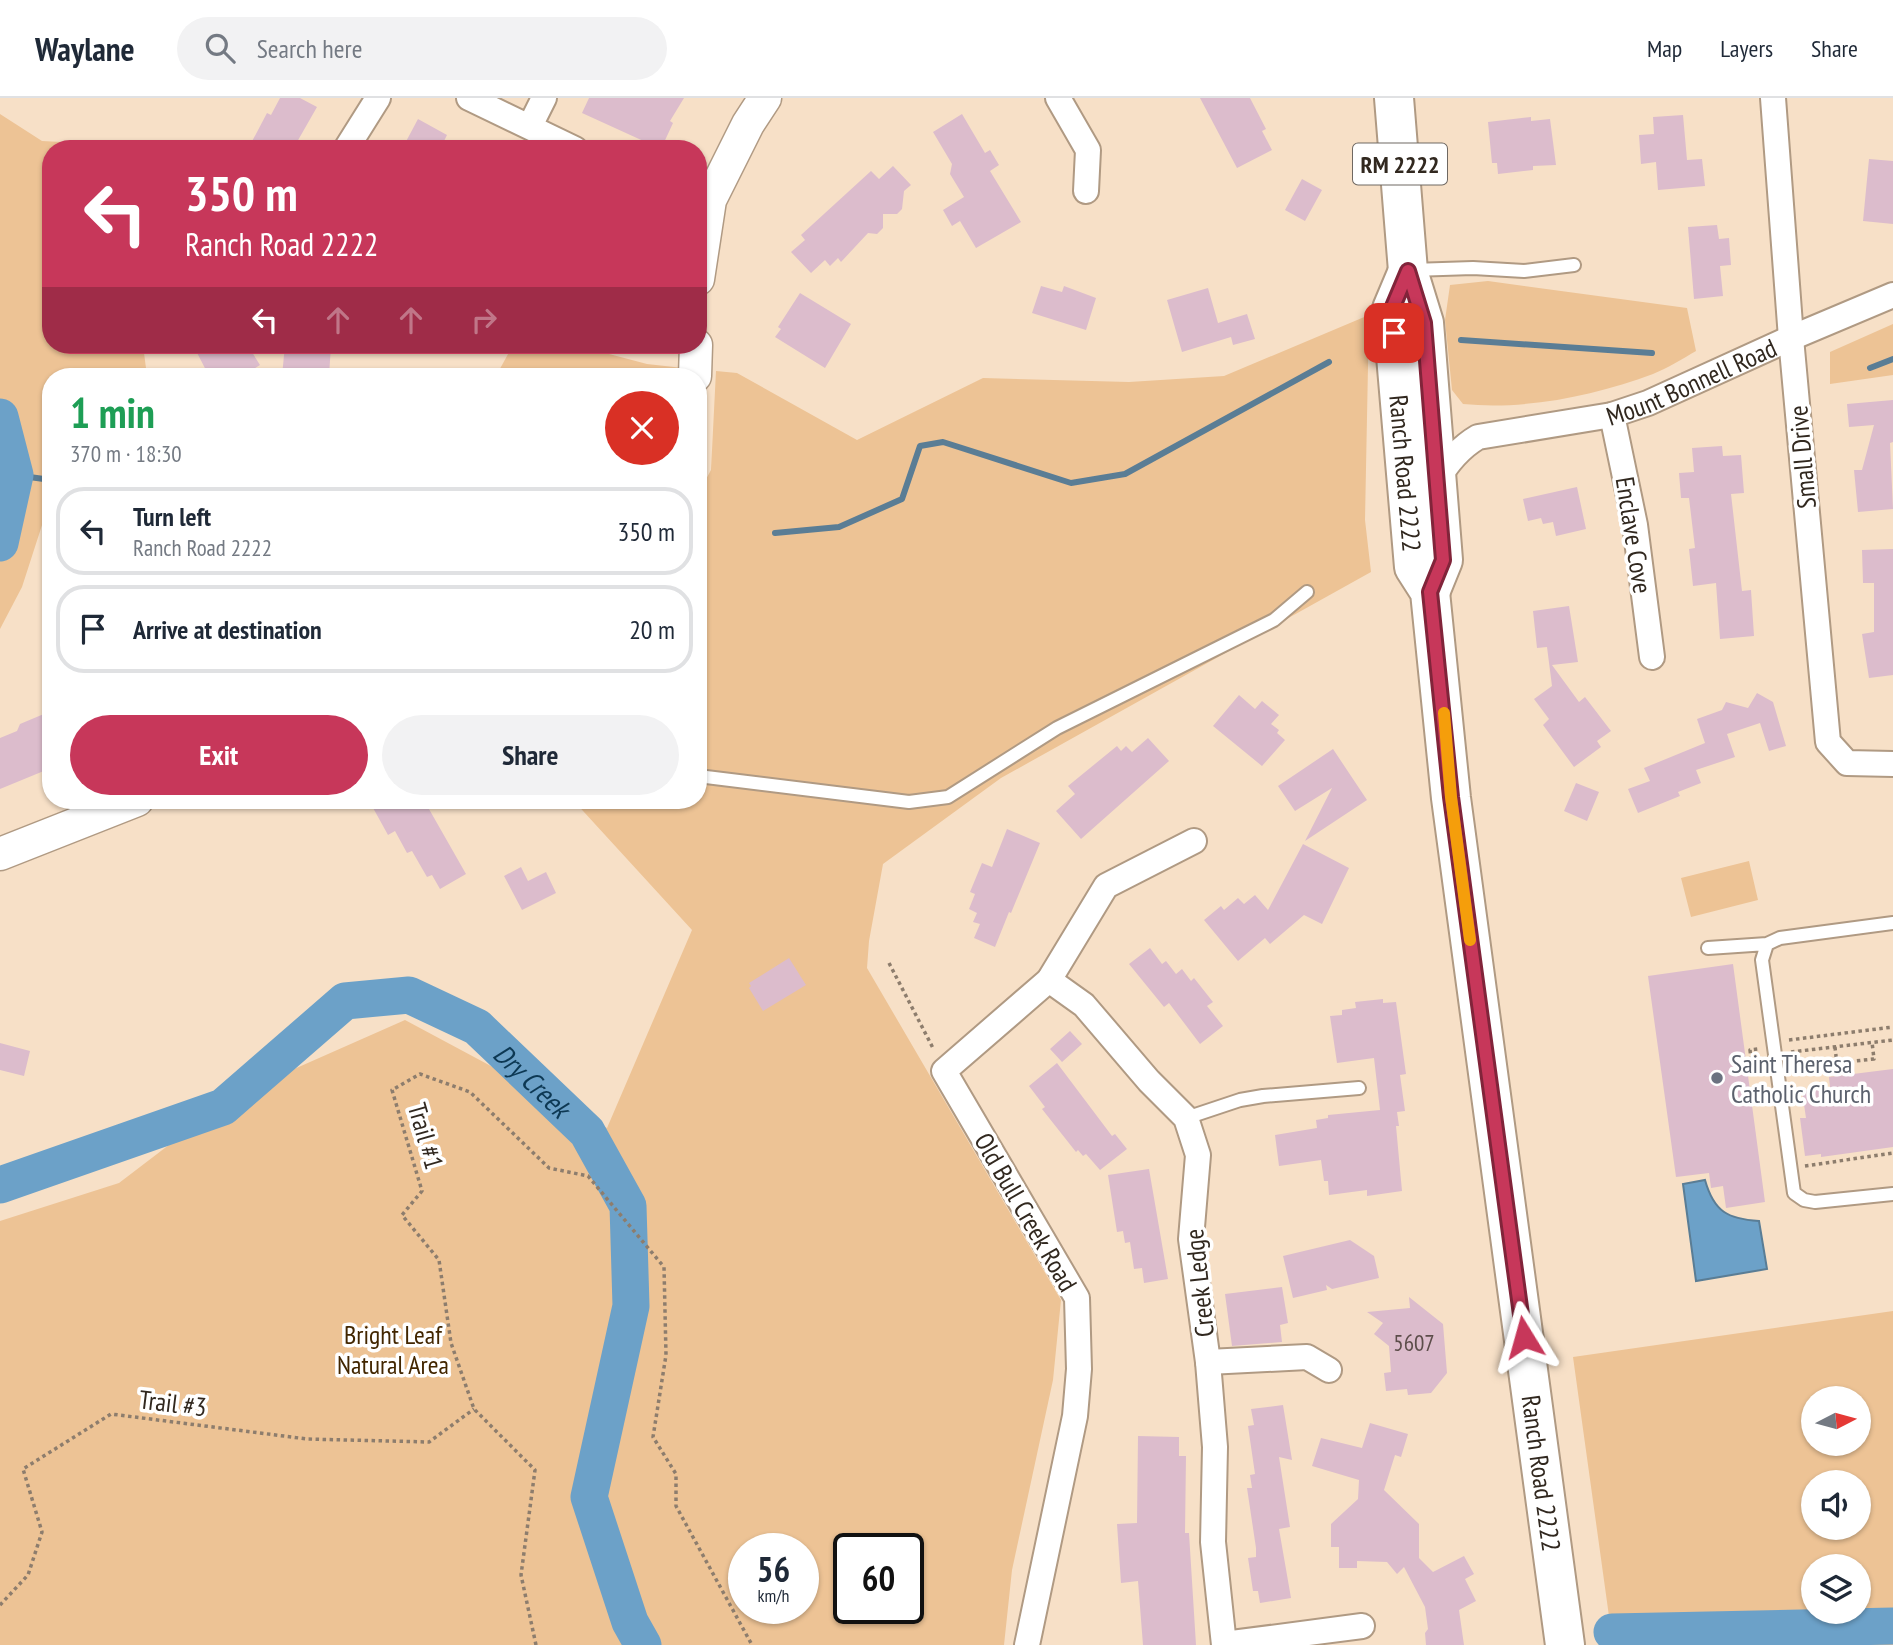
<!DOCTYPE html>
<html lang="en">
<head>
<meta charset="utf-8">
<style>
  body { margin:0; font-family:"PT Sans Narrow",sans-serif; background:#f2f2f3; color:#1f2937; height:100vh; display:flex; flex-direction:column; font-size:26px; white-space:nowrap }
  * { box-sizing:border-box; margin:0 }
  p { font-size:23px; color:#747a83 }
  .icon { flex:none; width:38px; height:38px; fill:none; stroke:currentColor; stroke-width:2; stroke-linecap:round; stroke-linejoin:round }
  .map { position:relative; flex:1; overflow:hidden }
  .drawer { position:absolute; left:42px; top:270px; width:665px; height:441px; display:flex; flex-direction:column; background:#fff; border-radius:28px; box-shadow:0 2px 5px #0004 }
  .drawer>* { flex:none }
  .top-card { position:absolute; left:42px; top:42px; width:665px; height:214px; border-radius:28px; box-shadow:0 2px 5px #0004; background:#c7375a; color:#fff; overflow:hidden }
  .needle { width:46px; rotate:84deg }
  .tools { position:absolute; left:1801px; top:1288px; display:grid; gap:14px }
  .tools a { display:grid; place-items:center; width:70px; height:70px; border-radius:50%; background:#fff; box-shadow:0 2px 5px #0004; font-size:35px }
  .speed { position:absolute; left:728px; top:1435px; display:flex; gap:14px; font-size:35px; font-weight:700; text-align:center }
  .speed>* { display:grid; place-content:center; width:91px; height:91px; border-radius:50%; background:#fff; box-shadow:0 2px 5px #0004; line-height:1 }
  .speed small { font-size:18px; font-weight:400 }
  .speed .limit { border:4px solid #111; border-radius:10px; background:#fff; color:#111 }
  .pin { position:absolute; display:grid; place-items:center; width:60px; height:60px; color:#fff; margin:-30px; border-radius:14px; box-shadow:0 4px 10px #0006 }
  .me { position:absolute; width:77px; margin:-38px; rotate:352deg; stroke-linejoin:round; filter:drop-shadow(0 0 5px #0008) }
  .turn { display:flex; align-items:center; gap:24px; height:147px; padding:0 28px; font-size:32px }
  .turn .icon { width:91px; height:91px; stroke-width:2.5 }
  .turn b { display:block; font-size:49px; line-height:60px }
  .lanes { display:flex; align-items:center; height:66px; padding:0 28px; background:#0003; justify-content:center; gap:35px; direction:ltr }
  .lanes .off { opacity:.35 }
  .round { display:grid; place-items:center; flex:none; width:74px; height:74px; border-radius:37px; background:#f2f2f3 }
  .headline { display:flex; align-items:center; justify-content:space-between; height:119px; padding:0 28px }
  h1 { font-size:42px; font-weight:700; line-height:52px; color:#1e9e55 }
  .action { display:flex; gap:14px; margin-top:auto; padding:14px 28px }
  .action a { flex:1; height:80px; border-radius:42px; background:#c7375a; color:#fff; font-size:28px; font-weight:700; line-height:80px; text-align:center }
  .action a+a { background:#f2f2f3; color:#1f2937 }
  ul { padding:0; list-style:none }
  li { display:flex; align-items:center; gap:21px; height:88px; margin:0 14px 10px; padding:0 14px; border:4px solid #e0e1e3; border-radius:28px }
  li div { flex:1 }
  li b { display:block; font-size:26px }
  li em { font-style:normal }
  header { display:flex; align-items:center; gap:42px; box-sizing:border-box; height:98px; padding:0 35px; background:#fff; border-bottom:2px solid #e0e1e3 }
  header strong { font-size:33px }
  nav { display:flex; gap:38px; margin-inline-start:auto; font-size:24px }
  .search { width:490px; height:63px; background:#f2f2f3; display:flex; align-items:center; gap:18px; box-sizing:border-box; padding:0 24px; border-radius:38px; color:#747a83; font-size:26px }
  .map>svg:first-child { display:block }
</style>
</head>
<body>
<header>
<strong>Waylane</strong>
<div class="search"><svg class="icon" aria-label="search" viewBox="0 0 24 24"><circle cx="10" cy="10" r="6"/><path d="M15 15l6 6"/></svg>Search here</div>
<nav><a>Map</a><a>Layers</a><a>Share</a></nav>
</header>
<div class="map">
<svg width="1893" height="1547" viewBox="0 0 1893 1547">
  <rect width="100%" height="100%" fill="#f7e0c7"/>
  <path fill="#edc395" fill-rule="evenodd" d="M0,16L42,43L118,47L119,51H51V247H143L147,278H51V425L43,424L22,489L0,531Z
    M1488,183L1687,210L1696,253C1682,261 1668,270 1653,276C1594,298 1526,312 1463,306L1452,292L1445,222L1450,187Z
    M1369,217L1365,422L1371,474L1001,680L883,766L869,843L867,870L1061,1202L1053,1282L1012,1472L1004,1547H0V1123L119,1085L233,998L405,922L607,1030L692,832L573,702H698V396L711,372L716,273L737,275L857,342L983,280L1129,284L1224,278ZM744,1451H803V1510H744ZM849,1451H908V1510H849Z
    M1893,226V277L1830,286V254Z
    M513,247H575L647,266L683,270L682,278H496Z
    M1749,763L1758,802L1691,819L1681,780Z
    M1893,1213V1547H1613L1573,1259ZM1858,1300V1346H1813V1300ZM1858,1384V1430H1813V1384ZM1858,1468V1514H1813V1468Z"/>
  <path fill="#6ca1c8" stroke="#5a7d95" stroke-width="2" d="M1705,1082C1714,1114 1728,1121 1759,1123L1767,1171L1696,1183L1683,1086Z"/>
  <g fill="none" stroke-linecap="round" stroke-linejoin="round">
    <path stroke="#5a7d95" stroke-width="6" d="M1461,242L1652,255
      M1870,270L1893,261
      M15,377L51,382
      M775,435L839,429L902,401L920,348L943,344L1071,385L1125,376L1329,264"/>
    <g stroke="#6ca1c8" stroke-width="37">
      <path d="M0,319L15,377L0,445"/>
      <path id="s1" d="M0,1087L223,1009L345,903L409,897L477,929L587,1034L628,1108L631,1208L589,1399L630,1524L643,1547"/>
      <path d="M1612,1534L1893,1528"/>
    </g>
  </g>
  <path fill="#dcbccc" d="M280,0H300L317,9L293,51H248L267,15L271,17Z
    M589,0H684L670,23L673,25L661,51L582,15Z
    M1200,0H1250L1266,31L1262,33L1272,52L1237,70Z
    M962,16L985,55L990,52L999,67L990,73L1021,124L976,150L960,123L952,128L943,112L964,99L950,76L952,66L933,34Z
    M1683,17L1687,62L1702,61L1705,88L1658,92L1656,64L1641,66L1639,37L1654,36L1653,19Z
    M1531,19V23L1550,21L1556,67L1533,68V72L1498,76L1497,65H1492L1488,24Z
    M418,21L447,37L440,51H402Z
    M1869,61L1893,63V126L1863,123Z
    M893,68L911,87L904,93L902,111L897,116H883V130L877,136L868,135L841,164L838,160L830,168L825,162L811,175L791,154L805,142L801,137L871,73L879,81Z
    M1302,81L1322,92L1305,123L1285,112Z
    M1717,127L1719,141L1729,140L1731,167L1720,168L1723,198L1694,201L1688,129Z
    M1041,188L1062,194L1064,188L1096,200L1086,232L1032,215Z
    M1208,190L1218,225L1247,216L1255,241L1233,247L1231,239L1182,254L1167,202Z
    M800,195L851,226L825,270L775,239L781,231L778,229Z
    M193,247H242L246,253L250,251L260,267L242,278H209Z
    M285,247H331L329,278H282Z
    M1893,302V344L1890,345L1893,411L1858,414L1854,372H1862L1874,327L1849,329L1847,306Z
    M1722,348L1723,358L1741,357L1744,395L1731,396L1742,493L1751,492L1754,538L1720,541L1716,485L1693,488L1689,451L1695,450L1689,400H1681L1679,375L1694,374L1692,350Z
    M1577,389L1586,431L1556,438L1553,424L1543,426L1541,420L1528,423L1523,401Z
    M1893,451V577L1869,580L1862,536L1874,534V485H1863L1862,452Z
    M1569,508L1578,564L1552,567L1579,604L1585,599L1611,633L1597,643L1601,649L1574,669L1543,627L1549,621L1534,601L1552,588L1547,549L1537,550L1533,513Z
    M1757,595L1773,604L1786,648L1769,653L1760,625L1727,636L1735,659L1696,672L1701,685L1678,694L1680,698L1638,715L1628,691L1650,683L1644,670L1705,645L1697,621L1722,612L1726,604L1748,610Z
    M1239,597L1255,611L1262,603L1279,617L1271,626L1279,632L1277,635L1285,642L1262,668L1213,628Z
    M51,613V670L0,691V640L17,633L20,626Z
    M1148,640L1169,663L1081,741L1056,713L1075,696L1068,688L1117,648L1121,653L1126,648L1132,654Z
    M1333,651L1367,702L1305,743L1332,690L1295,713L1278,688Z
    M1576,685L1599,694L1587,723L1564,713Z
    M383,702H414L418,708L425,704L466,776L440,791L432,777L427,779L412,753L407,755L395,733L388,737L372,708Z
    M1007,731L1040,745L1011,815L1009,814L995,849L974,840L980,826L973,824L977,815L969,811L975,796L970,794L982,765L992,769Z
    M1303,746L1349,770L1322,826L1304,817L1270,846L1265,840L1238,863L1204,822L1221,808L1224,812L1238,800L1244,806L1255,797L1268,812Z
    M521,769L528,783L546,774L556,795L522,812L504,778Z
    M1150,850L1162,866L1166,863L1176,876L1182,871L1191,883L1194,880L1213,904L1207,908L1223,928L1200,946L1169,905L1164,909L1129,866Z
    M789,860L806,887L763,913L749,890L751,888L749,885Z
    M1733,866L1765,1104L1726,1110L1723,1088L1711,1090L1709,1075L1676,1079L1648,878Z
    M1383,901V905L1396,904L1406,976L1400,977L1405,1013L1397,1014L1399,1028H1396L1402,1093L1367,1098V1092L1329,1097L1328,1083H1324L1321,1062L1279,1068L1275,1037L1317,1030L1316,1022L1328,1020V1017L1380,1012L1374,960L1337,965L1330,918L1342,917V912L1356,910L1355,904Z
    M1070,933L1082,946L1062,964L1050,951Z
    M0,945L30,953L24,978L0,972Z
    M1057,965L1112,1038L1115,1036L1127,1051L1100,1072L1086,1056L1083,1058L1078,1052L1076,1054L1042,1011L1045,1009L1029,988Z
    M1893,971V1049L1821,1059V1056L1805,1058L1800,1020H1806L1802,993L1830,989L1829,979Z
    M1149,1071L1168,1181L1144,1185L1142,1170L1134,1171L1130,1144L1125,1145L1123,1133L1117,1134L1108,1077Z
    M1350,1142L1374,1158L1379,1180L1332,1191L1326,1187L1327,1192L1293,1200L1283,1158Z
    M1282,1189L1288,1225L1280,1227L1282,1244L1232,1248L1225,1196Z
    M1409,1199L1443,1226L1447,1275L1431,1295L1408,1297L1407,1291L1386,1293L1384,1275L1391,1274L1389,1248L1374,1236L1383,1225L1367,1214L1410,1210Z
    M1283,1307L1292,1362L1279,1359L1290,1429L1279,1431L1291,1500L1260,1505L1258,1493H1253L1248,1460L1256,1459V1450L1247,1390H1252L1250,1377L1255,1376L1248,1328L1254,1327L1251,1311Z
    M1370,1325L1408,1336L1401,1359L1395,1357L1384,1392L1419,1426V1460L1433,1474L1464,1458L1474,1476L1465,1481L1476,1503L1459,1512L1464,1547H1426L1425,1535L1428,1531L1425,1509L1404,1469L1397,1476L1387,1464L1357,1463V1470H1339V1449H1331V1426L1358,1401L1359,1382L1312,1368L1321,1340L1362,1350Z
    M1138,1338L1179,1339V1358H1186L1185,1435H1189L1196,1547H1143L1138,1483L1121,1485L1117,1426L1137,1425Z"/>
  <g fill="none" stroke-linecap="round" stroke-linejoin="round">
    <g stroke="#b09a83" stroke-width="16">
      <path id="service" d="M1412,172L1473,170L1524,173L1574,167
        M698,678L909,704L948,699L1057,630L1274,522L1307,494
        M1893,825L1780,840L1767,846L1762,862L1794,1095L1804,1102L1815,1104L1893,1096
        M1708,850L1767,846
        M1186,1020L1240,1002L1263,998L1359,990"/>
    </g>
    <g stroke="#b09a83" stroke-width="28">
      <g id="minor">
        <path d="M469,0L575,51"/>
        <path d="M1058,0L1088,52L1086,93"/>
        <path d="M1773,0L1791,240L1828,644L1847,665L1893,666"/>
        <path d="M530,28L544,0"/>
        <path d="M346,51L378,0"/>
        <path d="M1612,317L1635,427L1652,559"/>
        <path id="s2" d="M1436,384C1447,365 1459,350 1478,339L1612,317L1648,305L1791,240L1893,197"/>
        <path d="M1049,882L1084,907L1149,983L1186,1020L1198,1057L1191,1141L1208,1264L1215,1349L1213,1444L1224,1547"/>
        <path d="M1208,1264L1307,1259L1329,1272"/>
        <path d="M1224,1546L1362,1528"/>
        <path d="M1027,1547L1075,1318L1079,1271L1077,1200L944,973L1049,882L1106,788L1194,743"/>
      </g>
    </g>
    <g stroke="#b09a83" stroke-width="35">
      <path id="tertiary" d="M698,181L710,102L748,26L765,0
        M695,278L696,247
        M0,756L137,702"/>
    </g>
    <g stroke="#b09a83" stroke-width="42">
      <g id="primary">
        <path d="M1394,0L1408,173L1424,225L1443,462L1430,494"/>
        <path id="s3" d="M1408,173L1392,211L1414,469L1430,494L1451,700L1565,1547"/>
      </g>
    </g>
    <path stroke="#8d7d6d" stroke-width="3.5" stroke-dasharray="3.5 3.5" stroke-linecap="butt" d="M889,865L934,952
      M1789,942L1893,929
      M1835,949L1838,976
      M1791,954L1893,942
      M1836,965L1874,961L1872,944
      M1753,976L1750,952L1758,951
      M1805,1068L1893,1055
      M0,1507L28,1477L42,1434L23,1371L111,1316L307,1341L429,1344L474,1311
      M536,1547L521,1477L535,1372L474,1311L451,1245L439,1162L402,1117L422,1093L392,992L420,976L470,994L549,1070L588,1078L664,1169L666,1257L653,1339L676,1376V1408L752,1547"/>
    <use href="#service" stroke="#fff" stroke-width="12"/>
    <use href="#minor" stroke="#fff" stroke-width="24"/>
    <use href="#tertiary" stroke="#fff" stroke-width="32"/>
    <use href="#primary" stroke="#fff" stroke-width="38"/>
  </g>
  <g fill="none" stroke-linecap="round" stroke-linejoin="round">
    <g stroke="#81243a" stroke-width="18">
      <path id="route" d="M1394,235L1392,211L1408,173L1424,225L1443,462L1430,494L1451,699L1524,1239"/>
    </g>
    <use href="#route" stroke="#c7375a" stroke-width="12"/>
    <path stroke="#f59e0b" stroke-width="12" d="M1444,615L1451,699L1470,842"/>
  </g>
  <circle fill="#6b7280" stroke="#fff" stroke-width="2.5" cx="1717" cy="980" r="7"/>
  <g text-anchor="middle" dominant-baseline="central" stroke-width="7" stroke-linejoin="round" paint-order="stroke">
    <g font-size="23" fill="#5c4d4a">
      <text x="1414" y="1244">5607</text>
    </g>
    <rect fill="#fff" stroke="#6f6862" stroke-width="2" x="1353" y="45.5" width="94" height="41" rx="5"/>
    <g font-size="24" font-weight="bold" fill="#31281f">
      <text x="1400" y="66">RM 2222</text>
    </g>
    <g font-size="26" fill="#31281f" stroke="#fff">
      <text stroke="none"><textPath href="#s2" startOffset="284">Mount Bonnell Road</textPath></text>
      <text transform="translate(1802 359) rotate(-95)">Small Drive</text>
      <text stroke="none"><textPath href="#s3" startOffset="206">Ranch Road 2222</textPath></text>
      <text transform="translate(1634 437) rotate(81)">Enclave Cove</text>
      <text transform="translate(426 1038) rotate(74)">Trail #1</text>
      <text transform="translate(1026 1114) rotate(60)">Old Bull Creek Road</text>
      <text transform="translate(1199 1185) rotate(-96)">Creek Ledge</text>
      <text transform="translate(173 1305) rotate(7)">Trail #3</text>
      <text stroke="none"><textPath href="#s3" startOffset="1218">Ranch Road 2222</textPath></text>
    </g>
    <g font-size="26" fill="#5b616d" stroke="#fff" text-anchor="start">
      <text x="1731" y="965">Saint Theresa<tspan x="1731" dy="30">Catholic Church</tspan></text>
    </g>
    <g font-size="26" fill="#422600" stroke="#fff">
      <text x="393" y="1236">Bright Leaf<tspan x="393" dy="30">Natural Area</tspan></text>
    </g>
    <g font-size="28" font-style="italic" fill="#0d3853" stroke="#fff">
      <text stroke="none"><textPath href="#s1" startOffset="614">Dry Creek</textPath></text>
    </g>
  </g>
</svg>
<div class="tools">
<a><svg class="needle" viewBox="-14 -14 28 28"><path d="M0-13l5 13h-10z" fill="#e53935"/><path d="M0 13l5-13h-10z" fill="#747a83"/></svg></a>
<a><svg class="icon" aria-label="sound" viewBox="0 0 24 24"><path d="M4 9h4l5-4v14l-5-4H4zM17 9q2 3 0 6"/></svg></a>
<a><svg class="icon" aria-label="layers" viewBox="0 0 24 24"><path d="M12 4l9 5-9 5-9-5zM3 14l9 5 9-5"/></svg></a>
</div>
<div class="speed"><div>56<small>km/h</small></div><div class="limit">60</div></div>
<div class="pin" style="left:1394px;top:235px;background:#d93025"><svg class="icon" aria-label="arrive" viewBox="0 0 24 24"><path d="M6 21V4h12l-3 4 3 4H6"/></svg></div>
<svg class="me" style="left:1524px;top:1239px" viewBox="-20 -20 40 40"><path d="M0-17L14 15 0 8-14 15z" fill="#c7375a" stroke="#fff" stroke-width="4"/></svg>
<div class="top-card">
<div class="turn"><svg class="icon" aria-label="left" viewBox="0 0 24 24"><path d="M17 20v-9H6M10 6l-5 5 5 5"/></svg><div><b>350 m</b>Ranch Road 2222</div></div>
<div class="lanes"><svg class="icon" aria-label="left" viewBox="0 0 24 24"><path d="M17 20v-9H6M10 6l-5 5 5 5"/></svg><svg class="icon off" aria-label="ahead" viewBox="0 0 24 24"><path d="M12 20V5M6 11l6-6 6 6"/></svg><svg class="icon off" aria-label="ahead" viewBox="0 0 24 24"><path d="M12 20V5M6 11l6-6 6 6"/></svg><svg class="icon off" aria-label="right" viewBox="0 0 24 24"><path d="M7 20v-9h11M14 6l5 5-5 5"/></svg></div>
</div>
<section class="drawer">
<div class="headline"><div><h1>1 min</h1><p>370 m · 18:30</p></div><a class="round" style="background:#d93025;color:#fff"><svg class="icon" aria-label="close" viewBox="0 0 24 24"><path d="M6 6l12 12M18 6L6 18"/></svg></a></div>
<ul>
<li><svg class="icon" aria-label="left" viewBox="0 0 24 24"><path d="M17 20v-9H6M10 6l-5 5 5 5"/></svg><div><b>Turn left</b><p>Ranch Road 2222</p></div><em>350 m</em></li>
<li><svg class="icon" aria-label="arrive" viewBox="0 0 24 24"><path d="M6 21V4h12l-3 4 3 4H6"/></svg><div><b>Arrive at destination</b></div><em>20 m</em></li>
</ul>
<div class="action"><a>Exit</a><a>Share</a></div>
</section>
</div>
</body>
</html>
